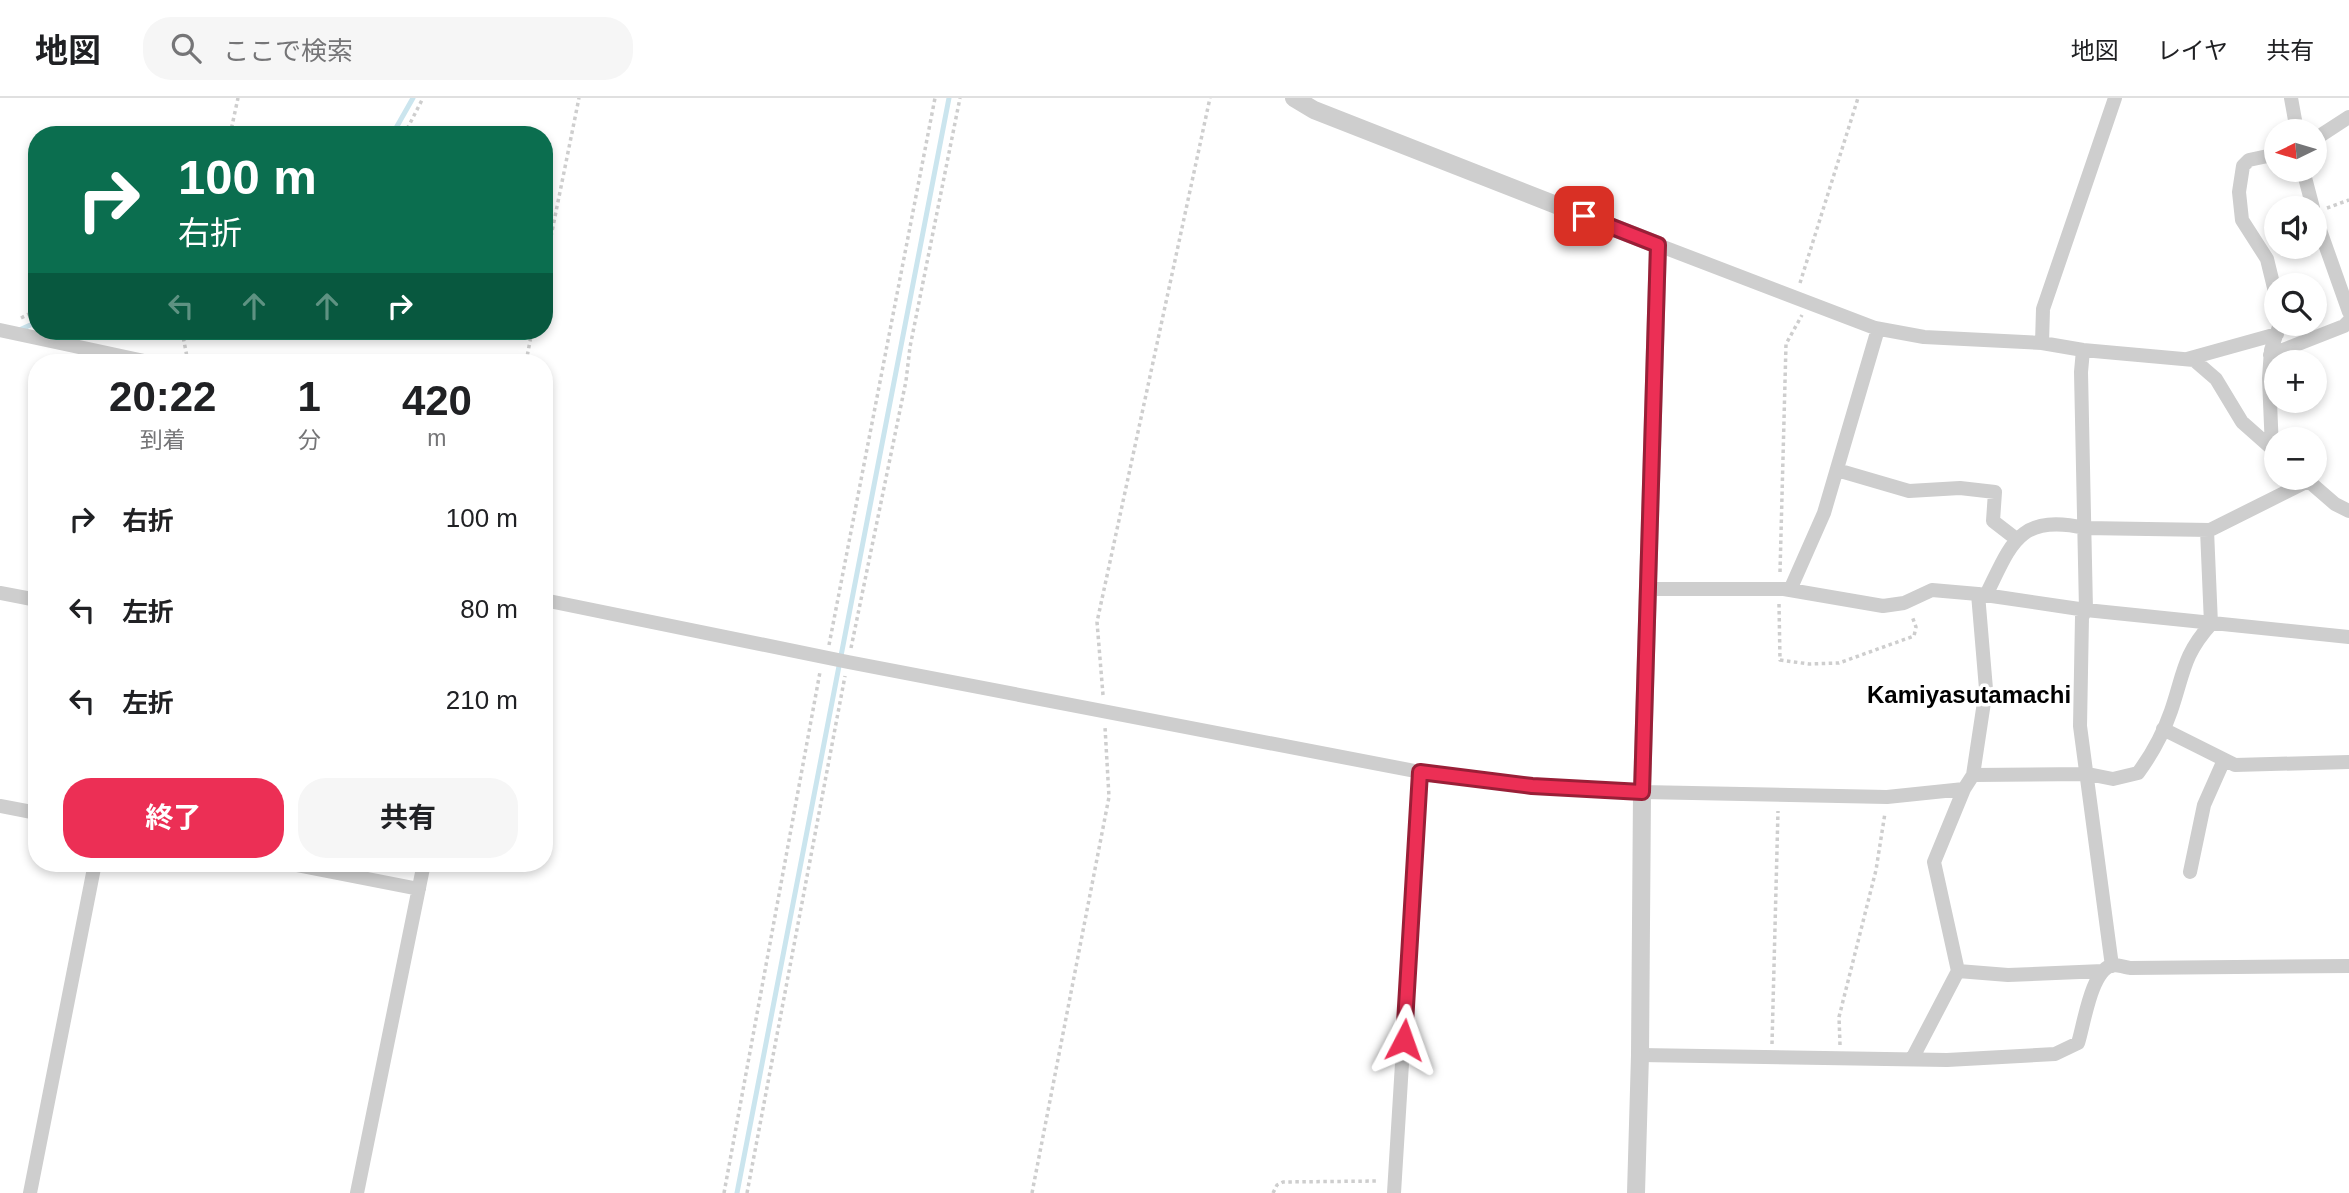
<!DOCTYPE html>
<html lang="ja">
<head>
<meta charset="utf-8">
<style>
  body { margin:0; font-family:Helvetica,"Noto Sans JP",sans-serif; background:#f6f6f6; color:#202124; height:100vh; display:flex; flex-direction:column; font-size:26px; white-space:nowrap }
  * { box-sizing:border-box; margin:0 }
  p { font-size:23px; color:#757577 }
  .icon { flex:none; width:38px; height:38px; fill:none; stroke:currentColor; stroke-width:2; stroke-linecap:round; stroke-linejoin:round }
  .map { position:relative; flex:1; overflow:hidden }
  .drawer { position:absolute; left:28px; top:256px; width:525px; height:518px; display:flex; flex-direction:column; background:#fff; border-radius:28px; box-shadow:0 4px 10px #0003 }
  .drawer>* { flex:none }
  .banner { position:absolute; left:28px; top:28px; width:525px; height:214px; border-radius:28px; box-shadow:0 4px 10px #0003; background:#0b6e4f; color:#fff; overflow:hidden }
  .needle { width:46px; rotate:265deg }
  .buttons { position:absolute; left:2264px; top:21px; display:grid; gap:14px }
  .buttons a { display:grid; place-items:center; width:63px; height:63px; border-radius:50%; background:#fff; box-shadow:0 4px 10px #0003; font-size:35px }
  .pin { position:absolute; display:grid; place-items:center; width:60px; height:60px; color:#fff; margin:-30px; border-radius:14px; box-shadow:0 4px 10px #0006 }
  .me { position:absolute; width:77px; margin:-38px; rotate:4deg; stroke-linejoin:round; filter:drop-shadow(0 0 5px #0008) }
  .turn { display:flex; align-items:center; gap:24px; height:147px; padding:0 35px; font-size:32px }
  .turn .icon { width:91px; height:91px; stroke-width:2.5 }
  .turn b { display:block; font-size:49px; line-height:60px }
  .lanes { display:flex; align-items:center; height:66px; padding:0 35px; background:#0003; justify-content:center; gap:35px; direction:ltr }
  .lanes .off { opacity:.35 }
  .eta { display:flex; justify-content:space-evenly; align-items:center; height:119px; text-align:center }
  .eta b { font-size:42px; font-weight:700; line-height:49px }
  .button { display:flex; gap:14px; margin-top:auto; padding:14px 35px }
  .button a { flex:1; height:80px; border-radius:28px; background:#ec2f55; color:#fff; font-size:28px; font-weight:700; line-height:80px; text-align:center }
  .button a+a { background:#f6f6f6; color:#202124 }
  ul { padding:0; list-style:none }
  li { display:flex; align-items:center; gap:21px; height:91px; padding:0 35px }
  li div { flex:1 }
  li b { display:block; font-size:26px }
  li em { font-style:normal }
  header { display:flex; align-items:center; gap:42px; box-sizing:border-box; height:98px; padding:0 35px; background:#fff; border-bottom:2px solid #e0e0e0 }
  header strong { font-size:33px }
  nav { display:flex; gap:38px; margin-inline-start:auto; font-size:24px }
  .search { width:490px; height:63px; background:#f6f6f6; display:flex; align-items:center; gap:18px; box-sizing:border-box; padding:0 24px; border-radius:28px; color:#757577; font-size:26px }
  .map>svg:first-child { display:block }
</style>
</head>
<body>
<header>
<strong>地図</strong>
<div class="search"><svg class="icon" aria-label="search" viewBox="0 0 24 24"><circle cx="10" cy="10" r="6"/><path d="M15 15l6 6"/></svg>ここで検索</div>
<nav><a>地図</a><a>レイヤ</a><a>共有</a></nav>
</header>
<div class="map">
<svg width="2349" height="1095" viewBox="0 0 2349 1095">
  <rect width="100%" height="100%" fill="#fff"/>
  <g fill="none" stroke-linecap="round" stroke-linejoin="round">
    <path stroke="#cbe5ee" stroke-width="5" d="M392,37L413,0
      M17,233L37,224
      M737,1095L949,0"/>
    <path stroke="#cecece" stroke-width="3.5" stroke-dasharray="3.5 3.5" stroke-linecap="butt" d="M230,37L238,0
      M404,37L423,0
      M2327,110L2349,102
      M544,173L579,0
      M1800,185L1858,0
      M21,220L37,212
      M182,233L188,264
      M526,264L532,233
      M1780,474L1786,246L1802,217
      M1779,506L1780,562L1809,566L1839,565L1914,538L1916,529L1912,518
      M829,547L935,0
      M851,550L906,283L910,249L960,0
      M1103,597L1097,524L1210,0
      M1772,946L1778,713
      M1840,947L1839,919L1876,772L1885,715
      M724,1095L820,574
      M747,1095L845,578
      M1032,1095L1109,699L1105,629
      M1273,1095L1277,1087L1283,1084L1379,1083"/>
    <path stroke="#cecece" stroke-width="14" d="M2291,0L2297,33
      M2315,41L2349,19
      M2277,56L2249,62L2243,68L2239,94L2242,122L2267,161L2277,202
      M2303,72L2313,110
      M2315,118L2349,214
      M1658,147L1875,230L1924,239L2042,245L2083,252L2194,262L2216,281L2242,324L2277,355
      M0,232L149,264
      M2042,245L2043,211L2115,0
      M2083,252L2081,274L2086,512L2082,519L2080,628L2112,868
      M2270,257L2344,228L2349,223
      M2187,261L2277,236
      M2272,351L2269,280L2271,252L2280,226
      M1837,372L1909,393L1960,390L1995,394L1993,423L2015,440
      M2305,380L2335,406L2349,413
      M1650,491H1784L1883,508L1904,505L1932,492L1978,496
      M1790,492L1824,415L1878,231
      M0,495L37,502
      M1986,497C2011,447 2018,415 2085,430L2210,432L2308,383
      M544,502L848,564L1420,674L1532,688L1642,694L1887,699L1964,691L1973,677L2088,676L2113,681L2138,675C2152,656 2163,636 2171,613C2184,575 2183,557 2211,526L2207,432
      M2163,631L2235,667L2349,664
      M1973,677L1986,591L1978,496L2086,512L2349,539
      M0,708L37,715
      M286,765L419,791
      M2190,774L2204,707L2224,662
      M1958,873L2008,877L2103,873
      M1640,957L1947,962L2055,956L2078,945C2084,927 2091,871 2113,867C2118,867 2125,869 2130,870L2349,868
      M1912,961L1958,873L1934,764L1964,691
      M30,1095L95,765
      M357,1095L424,765
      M1394,1095L1420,674"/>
    <path stroke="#cecece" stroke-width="18" d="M1294,0L1314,12L1658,147L1642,694L1640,957L1636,1095"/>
  </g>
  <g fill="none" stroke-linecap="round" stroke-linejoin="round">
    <g stroke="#991f37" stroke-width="18">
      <path id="route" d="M1404,942L1420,674L1532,688L1642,694L1658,147L1584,118"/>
    </g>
    <use href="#route" stroke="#ec2f55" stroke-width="12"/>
  </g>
  <g text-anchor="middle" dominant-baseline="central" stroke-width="7" stroke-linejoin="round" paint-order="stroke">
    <g font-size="24" font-weight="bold" fill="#000" stroke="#fff">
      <text x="1969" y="596">Kamiyasutamachi</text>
    </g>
  </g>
</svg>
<div class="buttons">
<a><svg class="needle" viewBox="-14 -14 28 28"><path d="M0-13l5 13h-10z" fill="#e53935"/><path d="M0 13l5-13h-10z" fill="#757577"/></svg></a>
<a><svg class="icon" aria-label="sound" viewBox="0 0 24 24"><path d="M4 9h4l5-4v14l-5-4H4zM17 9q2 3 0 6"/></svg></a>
<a><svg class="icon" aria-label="search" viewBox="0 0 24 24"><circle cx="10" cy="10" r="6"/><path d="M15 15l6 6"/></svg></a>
<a>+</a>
<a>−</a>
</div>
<div class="pin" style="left:1584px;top:118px;background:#d93025"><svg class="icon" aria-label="arrive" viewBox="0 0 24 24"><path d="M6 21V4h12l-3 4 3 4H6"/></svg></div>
<svg class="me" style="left:1404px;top:942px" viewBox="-20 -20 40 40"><path d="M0-17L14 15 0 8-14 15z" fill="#ec2f55" stroke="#fff" stroke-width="4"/></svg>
<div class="banner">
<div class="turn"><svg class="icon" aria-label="right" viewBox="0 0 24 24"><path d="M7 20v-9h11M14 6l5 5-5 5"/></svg><div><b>100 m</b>右折</div></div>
<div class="lanes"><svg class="icon off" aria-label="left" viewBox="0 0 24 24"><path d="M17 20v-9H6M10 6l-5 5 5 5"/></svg><svg class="icon off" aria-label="ahead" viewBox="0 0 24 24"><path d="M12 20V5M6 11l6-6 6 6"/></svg><svg class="icon off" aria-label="ahead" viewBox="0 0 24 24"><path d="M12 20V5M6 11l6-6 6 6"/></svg><svg class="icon" aria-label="right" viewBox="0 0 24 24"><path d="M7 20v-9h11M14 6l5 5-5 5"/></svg></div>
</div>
<section class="drawer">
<div class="eta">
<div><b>20:22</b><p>到着</p></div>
<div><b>1</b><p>分</p></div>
<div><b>420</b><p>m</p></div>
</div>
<ul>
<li><svg class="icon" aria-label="right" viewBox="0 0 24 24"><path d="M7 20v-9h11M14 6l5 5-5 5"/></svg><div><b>右折</b></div><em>100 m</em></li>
<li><svg class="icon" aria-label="left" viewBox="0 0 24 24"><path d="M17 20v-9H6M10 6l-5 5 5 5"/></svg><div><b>左折</b></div><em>80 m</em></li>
<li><svg class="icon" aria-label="left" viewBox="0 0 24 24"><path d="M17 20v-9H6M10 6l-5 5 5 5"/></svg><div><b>左折</b></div><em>210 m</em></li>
</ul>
<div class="button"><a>終了</a><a>共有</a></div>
</section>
</div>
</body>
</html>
